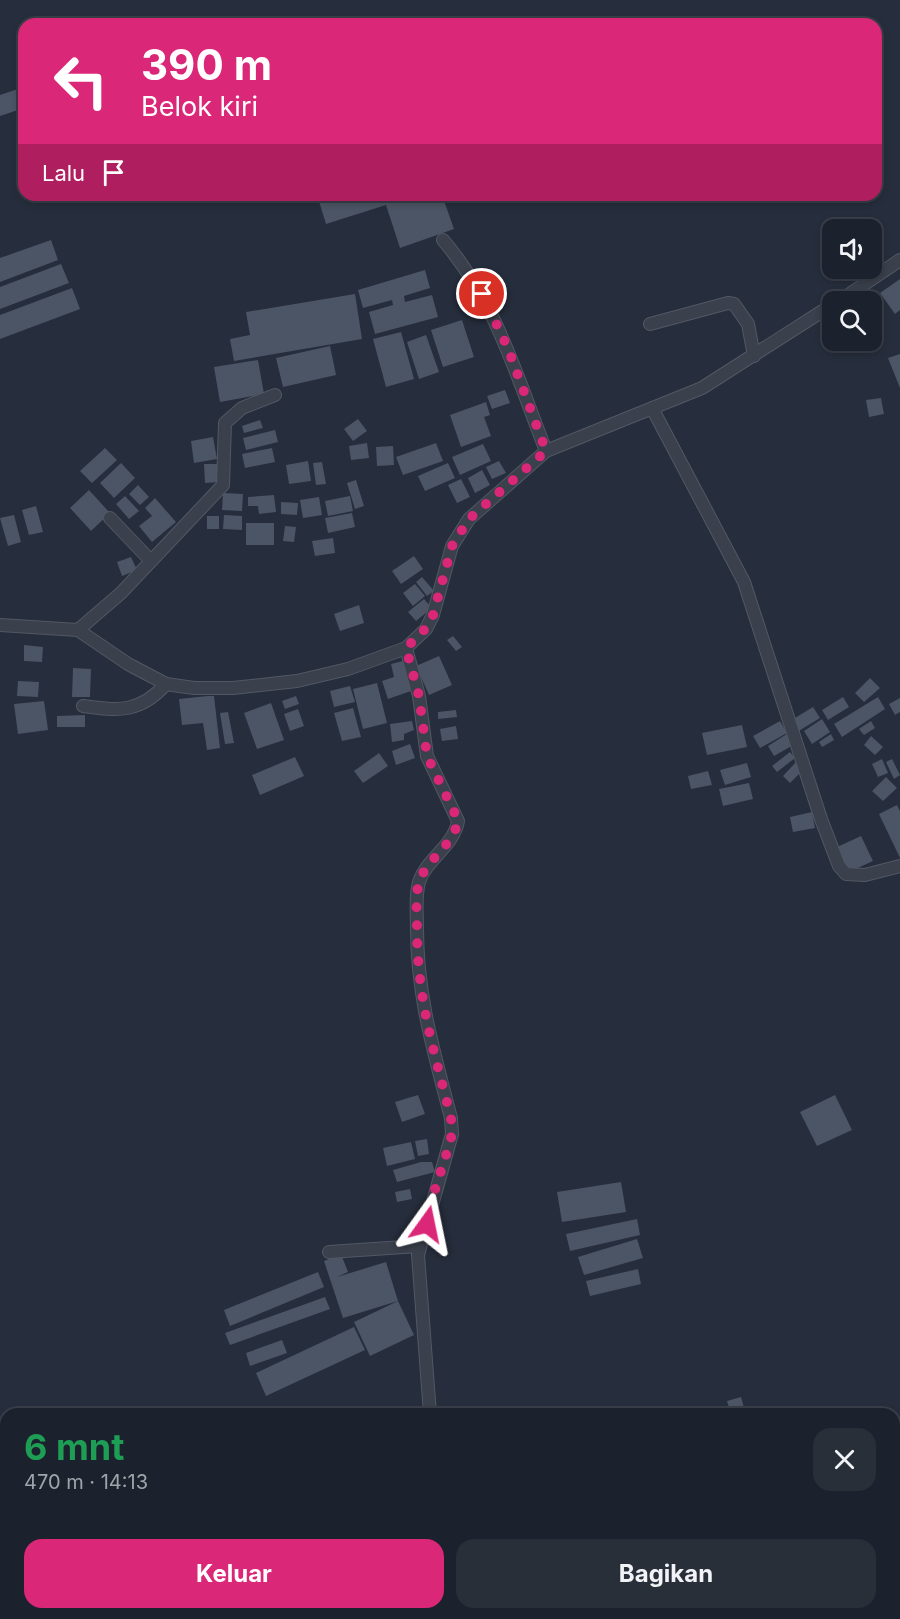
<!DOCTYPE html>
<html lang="id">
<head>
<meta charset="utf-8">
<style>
  body { margin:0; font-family:Inter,sans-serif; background:#292f39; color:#f1f3f6; height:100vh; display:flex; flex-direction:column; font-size:22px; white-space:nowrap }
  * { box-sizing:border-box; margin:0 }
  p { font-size:20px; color:#a0a4aa }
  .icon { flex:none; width:33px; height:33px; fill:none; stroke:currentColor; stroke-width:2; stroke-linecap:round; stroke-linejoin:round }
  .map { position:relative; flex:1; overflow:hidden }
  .side { position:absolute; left:0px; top:1408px; width:900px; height:212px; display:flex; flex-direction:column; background:#1c222d; border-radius:18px 18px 0 0; box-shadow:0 3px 9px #0003,0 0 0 2px #3a3f49 }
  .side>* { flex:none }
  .guide { position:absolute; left:18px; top:18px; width:864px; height:183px; border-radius:18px; box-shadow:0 3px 9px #0003,0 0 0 2px #3a3f49; background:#db2777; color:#fff; overflow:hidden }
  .controls { position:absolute; left:822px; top:219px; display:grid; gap:12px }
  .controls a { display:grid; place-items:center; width:60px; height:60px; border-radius:12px; background:#1c222d; box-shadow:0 3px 9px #0003,0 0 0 2px #3a3f49; font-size:30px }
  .pin { position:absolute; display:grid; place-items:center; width:51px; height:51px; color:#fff; margin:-26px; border:3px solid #fff; border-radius:50%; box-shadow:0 2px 6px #0007 }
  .me { position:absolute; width:66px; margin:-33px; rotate:12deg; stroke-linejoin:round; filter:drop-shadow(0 0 4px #0008) }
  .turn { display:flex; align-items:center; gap:21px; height:126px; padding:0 24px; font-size:27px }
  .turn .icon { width:78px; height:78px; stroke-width:2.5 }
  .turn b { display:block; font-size:42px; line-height:51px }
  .then { display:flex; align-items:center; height:57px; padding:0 24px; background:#0003; gap:12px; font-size:22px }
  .round { display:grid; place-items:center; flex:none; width:63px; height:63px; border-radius:18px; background:#292f39 }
  .headline { display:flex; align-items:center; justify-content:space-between; height:102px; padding:0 24px }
  h1 { font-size:36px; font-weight:700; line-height:45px; color:#1e9e55 }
  .button { display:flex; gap:12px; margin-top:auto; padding:12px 24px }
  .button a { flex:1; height:69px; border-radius:18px; background:#db2777; color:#fff; font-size:24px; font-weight:700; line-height:69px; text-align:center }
  .button a+a { background:#292f39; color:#f1f3f6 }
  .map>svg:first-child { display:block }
</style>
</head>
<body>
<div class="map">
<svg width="900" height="1619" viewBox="0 0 900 1619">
  <rect width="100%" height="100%" fill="#262d3c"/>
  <path fill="#4c5565" d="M24,87V108L0,116V95Z
    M317,195H442L454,229L400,248L386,205L326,224Z
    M51,240L58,260L0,282V258Z
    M61,264L69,283L0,309V287Z
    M425,270L430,288L404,296L405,302L432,295L438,317L375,334L369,312L393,305L392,300L363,308L358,290Z
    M900,279V310L895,314L880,293Z
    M72,288L80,309L0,339V315Z
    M355,294L362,339L234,361L230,339L250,335L246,312Z
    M462,320L474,357L443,367L431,330Z
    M401,332L414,379L386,387L373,339Z
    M426,335L439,372L419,379L407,342Z
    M330,346L336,375L283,387L276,358Z
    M900,354V388L888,358Z
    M258,360L264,394L220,402L214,367Z
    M505,390L510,403L492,409L487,396Z
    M881,398L884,414L869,417L866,400Z
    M486,402L490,415L484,417L491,436L461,447L450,415Z
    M358,419L367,431L353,441L344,429Z
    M260,420L263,428L244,433L242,426Z
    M275,430L278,442L246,450L243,438Z
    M213,437L217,459L194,463L191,441Z
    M367,443L369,458L351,460L349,446Z
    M436,443L443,461L403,475L396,457Z
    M483,444L491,461L460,475L452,457Z
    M393,446L394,465L377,466L376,447Z
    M105,448L117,460L92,483L80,471Z
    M272,448L275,462L245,468L242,454Z
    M308,461L311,481L289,484L286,465Z
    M499,461L506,473L492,479L486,467Z
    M322,462L326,484L316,485L313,463Z
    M121,463L135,478L114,498L100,483Z
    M448,463L455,478L425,491L418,476Z
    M204,464H218L219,482L205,483Z
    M482,470L490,485L475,493L468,478Z
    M461,479L470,497L457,503L448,485Z
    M356,480L364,506L355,509L347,483Z
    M138,485L149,497L140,505L129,494Z
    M89,490L110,513L91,531L70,508Z
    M223,493L243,494L242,511L222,510Z
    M274,495L276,512L259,514L258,506H248V497Z
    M125,496L139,511L129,519L116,504Z
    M350,496L353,511L328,516L325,501Z
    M319,497L322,515L303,518L300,500Z
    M155,498L176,522L152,542L139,526L152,516L145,508Z
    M281,502L298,503L297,515L281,514Z
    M36,506L43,532L29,535L22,510Z
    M352,513L355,527L328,533L325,518Z
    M14,515L21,542L8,546L0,518Z
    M224,515L242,516V530L223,529Z
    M207,516H219V529H207Z
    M246,523H274V545H246Z
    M285,526L296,527L294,542L283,541Z
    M333,538L335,553L315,556L312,541Z
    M414,556L423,569L401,584L392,571Z
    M131,557L137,570L122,576L117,562Z
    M422,577L434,591L427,596L416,582Z
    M415,584L425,596L413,606L403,593Z
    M424,599L432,608L416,621L408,612Z
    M359,605L364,623L340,631L334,614Z
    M453,636L462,647L456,651L447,640Z
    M24,645L43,647L42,662L24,661Z
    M439,656L452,685L429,695L416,666Z
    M403,661L411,691L388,699L382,681L394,677L391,664Z
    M73,668L91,669L90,697H72Z
    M870,678L880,688L864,702L855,693Z
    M18,681L39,682L38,697L17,696Z
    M377,683L387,723L363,729L353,689Z
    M350,686L355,702L334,707L330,691Z
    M208,696H214L220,748L207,750L203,723L182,725L179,699Z
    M296,696L299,704L285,709L282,701Z
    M843,697L849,707L828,720L822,710Z
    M878,697L885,709L842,737L834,724Z
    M900,698V712L895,715L889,704Z
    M44,701L48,730L18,734L14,704Z
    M271,703L284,740L257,749L244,713Z
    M813,707L820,718L797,732L790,721Z
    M353,708L361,737L342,741L334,713Z
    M298,709L304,726L290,731L284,714Z
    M456,710L457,717L438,719V712Z
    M228,712L234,743L225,744L220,713Z
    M85,715V727H57V716Z
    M822,719L830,732L812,744L804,731Z
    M412,721L414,730L404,734V740L392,742L390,724Z
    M780,721L787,733L760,748L753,736Z
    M871,721L875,728L864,735L859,729Z
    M742,725L747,747L707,755L702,733Z
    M456,726L458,739L442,741L440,729Z
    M790,732L797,743L774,756L768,746Z
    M831,734L834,740L822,747L819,742Z
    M871,736L883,747L875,755L864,745Z
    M410,744L415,758L396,765L392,751Z
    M790,752L795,758L777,772L772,766Z
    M379,753L388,766L363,783L354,771Z
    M295,757L304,776L260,795L252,775Z
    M882,759L888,773L878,777L872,764Z
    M892,759L900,775L894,779L886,762Z
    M796,762L804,769L790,783L783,776Z
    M747,763L751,777L725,785L720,770Z
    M708,771L712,785L691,789L688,776Z
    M886,777L897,788L883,801L872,791Z
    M749,783L753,799L723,806L719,789Z
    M897,805L900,811V858L879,814Z
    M812,812L815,828L793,832L790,817Z
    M861,836L873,861L849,872L837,847Z
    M418,1095L425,1114L402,1122L395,1102Z
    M835,1095L852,1130L817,1146L800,1112Z
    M427,1139L429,1154L418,1156L415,1141Z
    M411,1142L415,1159L387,1166L383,1148Z
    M421,1162H432L435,1172L397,1182L393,1170Z
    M621,1182L626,1212L562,1222L557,1192Z
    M410,1189L412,1199L397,1202L395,1192Z
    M637,1219L640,1235L570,1251L566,1234Z
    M637,1239L643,1258L584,1275L578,1257Z
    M341,1254L348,1272L337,1277L386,1262L398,1301L343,1318L324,1261Z
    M638,1269L641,1284L590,1296L586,1281Z
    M318,1272L324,1287L230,1326L224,1310Z
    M325,1297L330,1309L230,1345L225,1333Z
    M398,1301L414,1335L370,1356L354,1322Z
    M354,1327L365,1350L266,1396L256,1373Z
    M282,1340L287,1353L250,1366L246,1353Z
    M741,1397L745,1411L731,1414L727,1401Z
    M117,1614H197V1616L180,1619H118Z"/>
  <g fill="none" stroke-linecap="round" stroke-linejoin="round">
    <g stroke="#525864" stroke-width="14">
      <path id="street" d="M443,240C496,302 517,377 546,451
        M838,302L900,260
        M650,324L728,303L734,304L748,324L754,356
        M652,408L744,582L821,819L839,866L846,874L865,875L900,866
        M110,518L150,560
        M0,625L78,630L128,664L166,684L194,688H233L297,681L348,669L406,648L426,629L433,615L452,546L469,519L546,451L702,388L832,305
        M78,630L121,593L223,485L225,423L242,408L275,395
        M406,648L419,696L427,756L458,821C454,846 427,858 419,882C415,897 417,913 417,928C417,997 434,1052 451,1118L452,1134L418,1255L430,1414
        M83,706C119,711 140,713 166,684
        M329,1252L419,1246
        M894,1524L900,1520
        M354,1614L356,1619
        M479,1614L480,1619
        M375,1619L381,1614
        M734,1619L743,1614"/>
    </g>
    <use href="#street" stroke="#3a404c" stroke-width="12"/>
  </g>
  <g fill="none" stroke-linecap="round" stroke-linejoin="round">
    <path stroke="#db2777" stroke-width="10" stroke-dasharray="0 18" d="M427,1224L431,1202L448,1149L452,1134L451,1118C434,1051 417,998 417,928C417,913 415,897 419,882C427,858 454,846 458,820L427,756L419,696L406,648L426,628L433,615L452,546L469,519L546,451L507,346L482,294"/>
  </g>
</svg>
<div class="controls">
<a><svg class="icon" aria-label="sound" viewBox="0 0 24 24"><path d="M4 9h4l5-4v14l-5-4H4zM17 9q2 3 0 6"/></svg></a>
<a><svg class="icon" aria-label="search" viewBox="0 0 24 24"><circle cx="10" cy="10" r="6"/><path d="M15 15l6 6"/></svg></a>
</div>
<div class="pin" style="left:482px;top:294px;background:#d93025"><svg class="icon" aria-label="arrive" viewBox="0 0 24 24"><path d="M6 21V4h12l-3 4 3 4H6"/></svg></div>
<svg class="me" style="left:427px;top:1224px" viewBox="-20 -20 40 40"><path d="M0-17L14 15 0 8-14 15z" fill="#db2777" stroke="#fff" stroke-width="4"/></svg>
<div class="guide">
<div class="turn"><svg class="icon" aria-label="left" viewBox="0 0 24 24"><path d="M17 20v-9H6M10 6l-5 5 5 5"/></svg><div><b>390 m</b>Belok kiri</div></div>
<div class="then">Lalu<svg class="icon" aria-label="arrive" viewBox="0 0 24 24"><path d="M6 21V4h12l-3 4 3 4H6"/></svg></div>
</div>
<section class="side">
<div class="headline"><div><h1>6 mnt</h1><p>470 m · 14:13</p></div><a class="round"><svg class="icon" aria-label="close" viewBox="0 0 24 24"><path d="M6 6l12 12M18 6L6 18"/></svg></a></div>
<div class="button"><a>Keluar</a><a>Bagikan</a></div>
</section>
</div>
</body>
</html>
